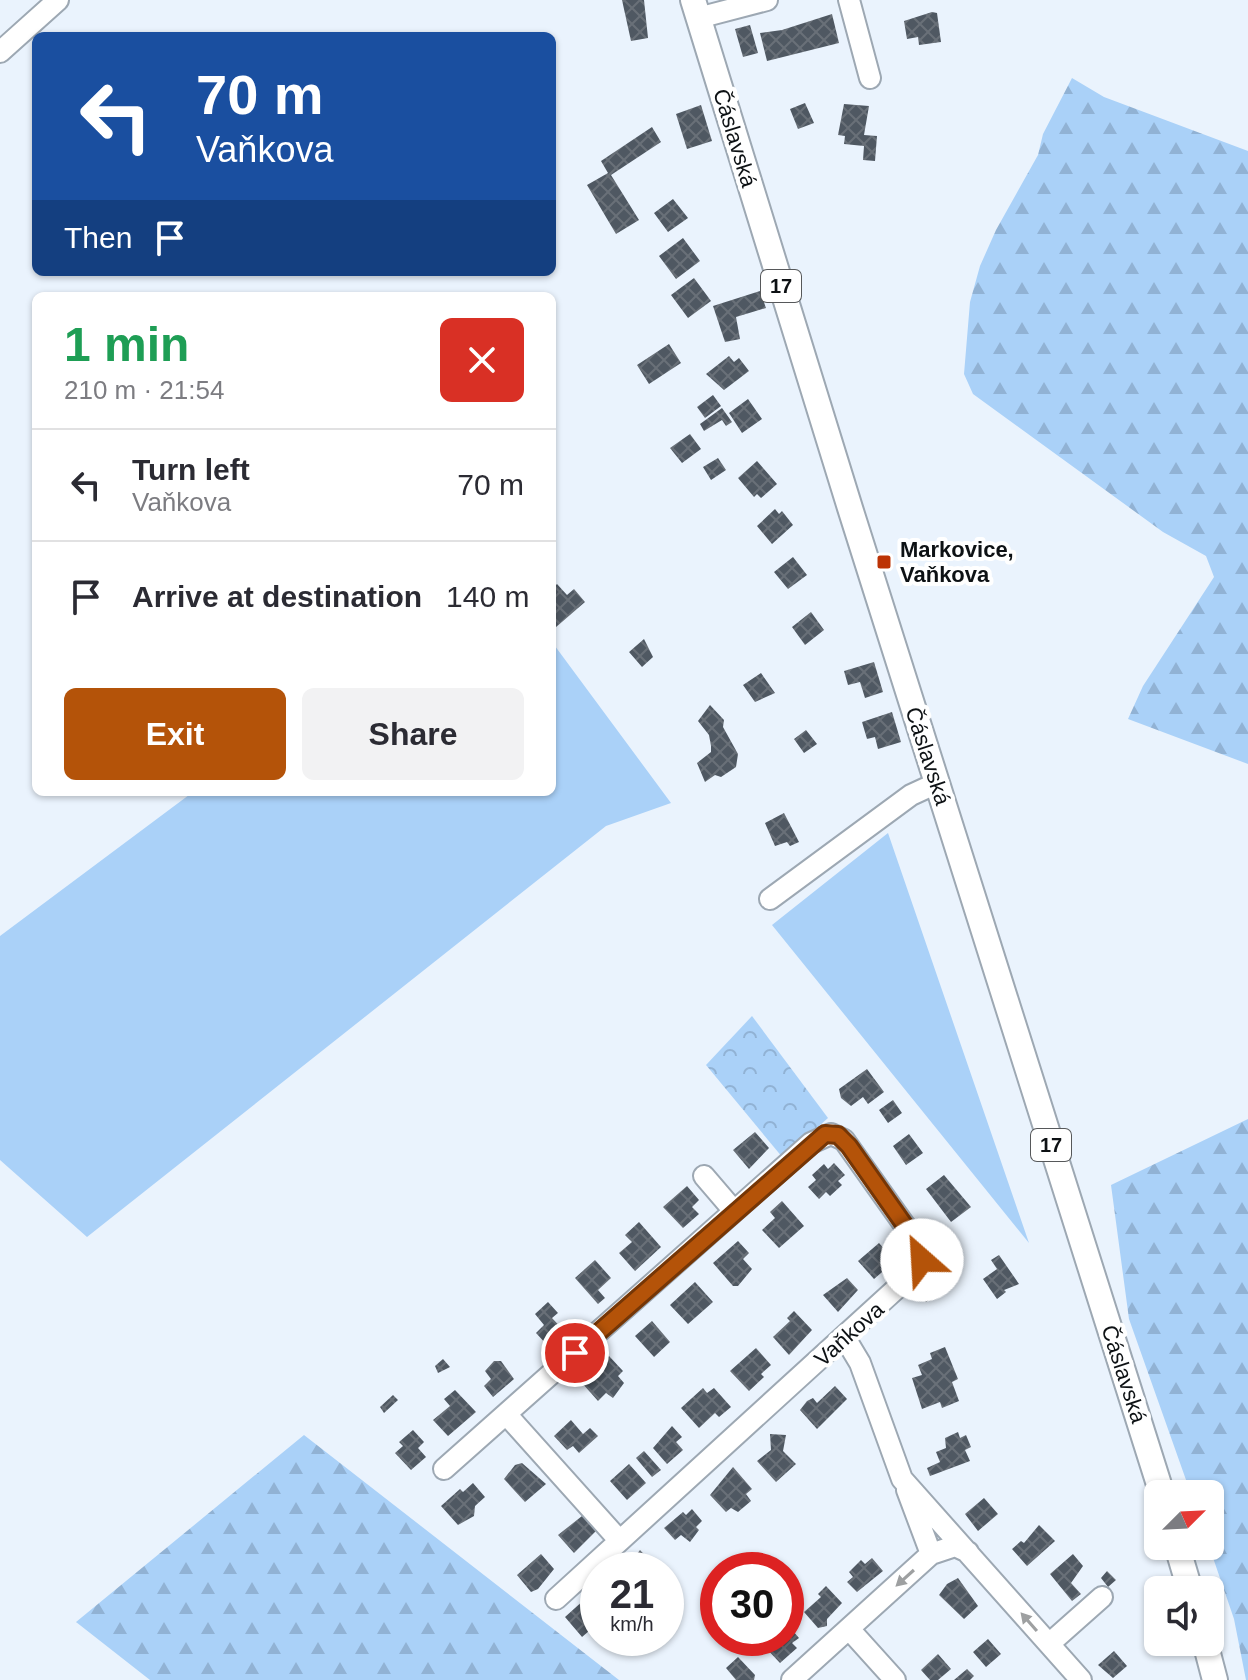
<!DOCTYPE html>
<html lang="en">
<head>
<meta charset="utf-8">
<style>
  body { margin:0; font-family:Helvetica,sans-serif; background:#f2f2f3; color:#2b2b33; height:100vh; display:flex; flex-direction:column; font-size:30px; white-space:nowrap }
  * { box-sizing:border-box; margin:0 }
  p { font-size:26px; color:#7c7c81 }
  .icon { flex:none; width:44px; height:44px; fill:none; stroke:currentColor; stroke-width:2; stroke-linecap:round; stroke-linejoin:round }
  .map { position:relative; flex:1; overflow:hidden }
  .details { position:absolute; left:32px; top:292px; width:524px; height:504px; display:flex; flex-direction:column; background:#fff; border-radius:12px; box-shadow:0 2px 6px #0004 }
  .details>* { flex:none }
  .hud { position:absolute; left:32px; top:32px; width:524px; height:244px; border-radius:12px; box-shadow:0 2px 6px #0004; background:#1a4fa0; color:#fff; overflow:hidden }
  .needle { width:52px; rotate:66deg }
  .fabs { position:absolute; left:1144px; top:1480px; display:grid; gap:16px }
  .fabs a { display:grid; place-items:center; width:80px; height:80px; border-radius:12px; background:#fff; box-shadow:0 2px 6px #0004; font-size:40px }
  .speed { position:absolute; left:580px; top:1552px; display:flex; gap:16px; font-size:40px; font-weight:700; text-align:center }
  .speed>* { display:grid; place-content:center; width:104px; height:104px; border-radius:50%; background:#fff; box-shadow:0 2px 6px #0004; line-height:1 }
  .speed small { font-size:20px; font-weight:400 }
  .speed .limit { border:12px solid #d22; background:#fff; color:#111 }
  .pin { position:absolute; display:grid; place-items:center; width:68px; height:68px; color:#fff; margin:-34px; border:4px solid #fff; border-radius:50%; box-shadow:0 2px 8px #0007 }
  .me { position:absolute; width:88px; margin:-44px; rotate:334deg; stroke-linejoin:round; filter:drop-shadow(0 0 6px #0008) }
  .turn { display:flex; align-items:center; gap:28px; height:168px; padding:0 32px; font-size:36px }
  .turn .icon { width:104px; height:104px; stroke-width:2.5 }
  .turn b { display:block; font-size:56px; line-height:68px }
  .then { display:flex; align-items:center; height:76px; padding:0 32px; background:#0003; gap:16px; font-size:30px }
  .round { display:grid; place-items:center; flex:none; width:84px; height:84px; border-radius:12px; background:#f2f2f3 }
  .head { display:flex; align-items:center; justify-content:space-between; height:136px; padding:0 32px }
  h1 { font-size:48px; font-weight:600; line-height:60px; color:#1e9e55 }
  .button { display:flex; gap:16px; margin-top:auto; padding:16px 32px }
  .button a { flex:1; height:92px; border-radius:12px; background:#b45309; color:#fff; font-size:32px; font-weight:600; line-height:92px; text-align:center }
  .button a+a { background:#f2f2f3; color:#2b2b33 }
  ul { padding:0; list-style:none }
  li { display:flex; align-items:center; gap:24px; height:112px; padding:0 32px; border-top:2px solid #e1e1e2 }
  li div { flex:1 }
  li b { display:block; font-size:30px }
  li em { font-style:normal }
  .map>svg:first-child { display:block }
</style>
</head>
<body>
<div class="map">
<svg width="1248" height="1680" viewBox="0 0 1248 1680">
  <defs>
    <pattern id="forest-firs" width="22" height="20" patternUnits="userSpaceOnUse" patternTransform="scale(2)"><rect width="22" height="20" fill="#aad1f8"/><path d="M5 1l3.5 6h-7zM16 11l3.5 6h-7z" fill="#91b2d4"/></pattern>
    <pattern id="park-crowns" width="20" height="18" patternUnits="userSpaceOnUse" patternTransform="scale(2)"><rect width="20" height="18" fill="#aad1f8"/><path d="M2 6a3 3 0 1 1 6 0M12 15a3 3 0 1 1 6 0" fill="none" stroke="#91b2d4"/></pattern>
    <pattern id="building-cross-hatch" width="8" height="8" patternUnits="userSpaceOnUse" patternTransform="scale(2)"><rect width="8" height="8" fill="#4f5862"/><path d="M0 0l8 8M0 8l8-8" fill="none" stroke="#697078"/></pattern>
  </defs>
  <rect width="100%" height="100%" fill="#eaf3fd"/>
  <path fill="#aad1f8" d="M552,642L671,803L606,826L87,1237L0,1160V936L193,792H552Z
    M888,833L1029,1243L772,925Z"/>
  <path fill="url(#forest-firs)" d="M1072,78L1104,97L1248,151V764L1128,719L1143,686L1214,577L1206,556L1163,532L973,394L964,374L970,302L980,266L996,230L1038,155L1043,134Z
    M1248,1119V1680H1246L1234,1619L1209,1546L1210,1494H1191L1129,1319L1111,1185Z
    M304,1435L619,1680H150L76,1622Z"/>
  <path fill="url(#park-crowns)" d="M752,1016L828,1118L783,1158L706,1065Z"/>
  <path fill="url(#building-cross-hatch)" d="M622,0H644L648,38L631,41Z
    M932,12L937,13L941,42L919,45L918,37L907,39L904,21Z
    M832,14L839,43L767,61L760,33L782,30Z
    M750,25L758,53L743,57L735,29Z
    M805,103L814,123L798,129L790,109Z
    M844,104L869,106L864,135L877,136L875,161L863,160L864,146L844,144L845,136L838,135Z
    M701,105L712,141L687,149L676,114Z
    M652,127L661,142L611,175L639,220L616,234L587,185L608,173L601,161Z
    M673,199L688,218L668,232L654,213Z
    M683,238L700,261L676,279L659,256Z
    M694,278L711,301L688,318L671,295Z
    M760,291L766,308L736,317L740,339L725,342L713,306Z
    M669,344L681,363L649,384L637,365Z
    M729,356L734,362L739,358L749,371L724,390L706,374Z
    M713,395L721,406L705,418L697,407Z
    M748,399L762,419L742,433L729,413Z
    M722,408L732,422L726,426L722,420L704,431L700,424Z
    M690,434L701,449L682,463L670,448Z
    M718,458L726,470L711,480L703,467Z
    M757,461L777,484L761,498L757,494L754,497L738,478Z
    M775,509L779,514L782,511L793,525L772,544L757,526Z
    M793,557L807,575L788,589L774,572Z
    M557,584L567,595L574,589L585,602L555,628L552,624V589Z
    M811,612L824,630L805,645L792,627Z
    M644,639L653,657L642,667L629,652Z
    M874,662L883,692L865,698L860,682L848,685L844,671Z
    M761,673L775,693L755,702L743,685Z
    M710,705L724,720L723,727L738,754L736,767L721,777L715,775L705,782L697,763L711,752V746L709,735L698,721Z
    M892,712L901,742L878,749L875,737L867,739L862,722Z
    M806,730L817,744L804,753L794,739Z
    M784,813L799,842L790,846L787,842L775,846L765,823Z
    M867,1069L884,1092L868,1104L863,1097L851,1106L841,1098L839,1089Z
    M893,1100L902,1113L888,1123L879,1110Z
    M755,1132L769,1148L749,1169L733,1150Z
    M909,1134L923,1153L906,1165L893,1146Z
    M834,1163L845,1175L838,1181L842,1185L830,1196L826,1192L819,1199L808,1187L816,1180L812,1175L824,1164L828,1169Z
    M944,1175L971,1207L951,1222L926,1189Z
    M687,1186L699,1200L692,1207L699,1214L683,1228L663,1207Z
    M782,1201L804,1226L779,1248L762,1230L775,1218L770,1212Z
    M639,1222L661,1247L635,1271L619,1253L632,1242L625,1235Z
    M738,1241L749,1253L743,1259L752,1269L738,1286H733L713,1263Z
    M879,1243L895,1261L874,1279L858,1261Z
    M999,1255L1019,1284L1004,1290L1006,1292L997,1299L983,1279L997,1269L991,1260Z
    M595,1260L611,1278L598,1290L605,1298L598,1304L575,1278Z
    M847,1278L858,1290L838,1312L823,1295Z
    M927,1279L937,1291L926,1302L915,1290Z
    M695,1282L713,1302L688,1324L670,1305Z
    M548,1302L558,1313L552,1318L564,1331L548,1346L536,1333L544,1325L535,1314Z
    M794,1311L812,1330L789,1355L773,1337L790,1321L787,1318Z
    M652,1321L670,1342L654,1357L635,1336Z
    M945,1347L958,1379L952,1382L959,1401L942,1408L940,1402L922,1409L912,1378L922,1375L918,1365L932,1359L930,1353Z
    M756,1348L771,1365L761,1374L764,1377L749,1391L730,1371Z
    M609,1356L623,1371L618,1376L624,1383L613,1398L606,1393L598,1401L582,1383Z
    M443,1359L450,1367L438,1373L435,1366Z
    M494,1361H501L514,1379L493,1397L484,1386L491,1379L485,1371Z
    M835,1386L847,1399L817,1429L800,1410L807,1401L813,1398L817,1403Z
    M703,1388L707,1393L714,1388L731,1407L719,1417L715,1413L699,1428L681,1408Z
    M455,1390L476,1412L448,1436L433,1420L450,1406L444,1399Z
    M393,1395L398,1400L384,1413L380,1407Z
    M571,1420L583,1434L590,1428L598,1436L579,1453L573,1446L567,1450L554,1436Z
    M672,1426L682,1437L676,1442L683,1450L667,1464L653,1448Z
    M413,1430L424,1442L418,1448L426,1457L411,1470L395,1453L403,1446L399,1442Z
    M958,1432L960,1438L966,1435L971,1447L965,1450L970,1461L930,1476L927,1468L940,1462L936,1452L946,1448L945,1438Z
    M770,1434L786,1435L783,1451L796,1464L776,1482L757,1461L771,1450Z
    M644,1451L661,1470L652,1477L636,1458Z
    M522,1463L546,1484L525,1502L504,1479L515,1465Z
    M629,1464L646,1483L627,1500L610,1481Z
    M733,1467L752,1489L746,1494L751,1501L738,1512L731,1508L726,1512L710,1495Z
    M473,1483L485,1497L475,1506L474,1516L458,1525L441,1506L460,1489L463,1492Z
    M984,1498L998,1514L978,1531L965,1514Z
    M692,1509L702,1521L696,1527L699,1530L690,1542L681,1535L675,1540L664,1528L683,1512L686,1515Z
    M582,1516L596,1531L574,1553L558,1535Z
    M1039,1525L1055,1541L1027,1566L1012,1549L1021,1541L1024,1543Z
    M640,1550L658,1570H621L634,1558Z
    M541,1554L554,1569L538,1589L531,1592L517,1575Z
    M1073,1554L1083,1566L1071,1583L1081,1594L1072,1601L1050,1574Z
    M872,1558L883,1571L857,1592L847,1582L853,1577L849,1572L861,1560L865,1564Z
    M1107,1571L1116,1580L1108,1587L1101,1578Z
    M958,1578L978,1606L964,1619L939,1595L947,1584Z
    M826,1586L842,1603L827,1619V1626L818,1628L804,1612L821,1597L818,1594Z
    M585,1599L594,1610L598,1607V1633L595,1636L589,1631L582,1637L565,1617Z
    M786,1623L799,1638L792,1643L797,1648L780,1663L765,1647L776,1638H786Z
    M988,1639L1001,1654L986,1667L973,1652Z
    M1114,1651L1127,1666L1113,1678L1098,1665Z
    M938,1654L951,1669L938,1680H930L921,1670Z
    M738,1657L755,1675L754,1680H736L726,1668Z
    M967,1669L974,1676L970,1680H954Z"/>
  <g fill="none" stroke-linecap="round" stroke-linejoin="round">
    <g stroke="#9da8b3" stroke-width="24">
      <path id="minor" d="M849,0L870,78
        M698,18L767,0
        M0,52L58,0
        M770,899L911,795L937,783
        M704,1176L734,1211
        M845,1338L860,1363L902,1479L1081,1680
        M506,1414L619,1540
        M444,1469L811,1143L831,1134L844,1140L915,1240L922,1254L920,1267L556,1599
        M907,1490L931,1554
        M849,1629L895,1680
        M1049,1644L1102,1597
        M792,1680L931,1554L955,1546L968,1552"/>
    </g>
    <g stroke="#9da8b3" stroke-width="28">
      <path id="major" d="M693,0L850,508L1162,1494
        M1177,1546L1190,1590
        M1205,1642L1215,1680"/>
    </g>
    <use href="#minor" stroke="#fff" stroke-width="20"/>
    <use href="#major" stroke="#fff" stroke-width="24"/>
  </g>
  <defs><path id="oneway-solid" d="M-6-.8H1V-3.2L6.5 0L1 3.2V.8H-6Z" transform="scale(2)"/></defs>
  <g fill="#9ea0a1">
    <use href="#oneway-solid" transform="translate(905 1578) rotate(138)"/>
    <use href="#oneway-solid" transform="translate(1029 1622) rotate(-131)"/>
  </g>
  <g fill="none" stroke-linecap="round" stroke-linejoin="round">
    <g stroke="#753606" stroke-width="20">
      <path id="route" d="M575,1353L825,1134L838,1135L849,1146L915,1240L922,1260"/>
    </g>
    <use href="#route" stroke="#b45309" stroke-width="14"/>
  </g>
  <rect fill="#bc3305" stroke="#fff" stroke-width="3" x="876" y="554" width="16" height="16" rx="4"/>
  <g text-anchor="middle" dominant-baseline="central" stroke-width="8" stroke-linejoin="round" paint-order="stroke">
    <g fill="#fff" stroke="#56585a" stroke-width="2">
      <rect x="761" y="270" width="40" height="32" rx="6"/>
      <rect x="1031" y="1129" width="40" height="32" rx="6"/>
    </g>
    <g font-size="20" font-weight="bold" fill="#0d1114">
      <text x="781" y="286">17</text>
      <text x="1051" y="1145">17</text>
    </g>
    <g font-size="22" fill="#0d1114" stroke="#fff">
      <text transform="translate(735 138) rotate(73)">Čáslavská</text>
      <text transform="translate(928 756) rotate(72)">Čáslavská</text>
      <text transform="translate(849 1334) rotate(-42)">Vaňkova</text>
      <text transform="translate(1124 1374) rotate(72)">Čáslavská</text>
    </g>
    <g font-size="22" font-weight="bold" fill="#0d1114" stroke="#fff" text-anchor="start">
      <text x="900" y="549">Markovice,<tspan x="900" dy="25">Vaňkova</tspan></text>
    </g>
  </g>
</svg>
<div class="fabs">
<a><svg class="needle" viewBox="-14 -14 28 28"><path d="M0-13l5 13h-10z" fill="#e53935"/><path d="M0 13l5-13h-10z" fill="#7c7c81"/></svg></a>
<a><svg class="icon" aria-label="sound" viewBox="0 0 24 24"><path d="M4 9h4l5-4v14l-5-4H4zM17 9q2 3 0 6"/></svg></a>
</div>
<div class="speed"><div>21<small>km/h</small></div><div class="limit">30</div></div>
<div class="pin" style="left:575px;top:1353px;background:#d93025"><svg class="icon" aria-label="arrive" viewBox="0 0 24 24"><path d="M6 21V4h12l-3 4 3 4H6"/></svg></div>
<svg class="me" style="left:922px;top:1260px" viewBox="-20 -20 40 40"><circle r="19" fill="#fff"/><path d="M0-13L10 11 0 6-10 11z" fill="#b45309"/></svg>
<div class="hud">
<div class="turn"><svg class="icon" aria-label="left" viewBox="0 0 24 24"><path d="M17 20v-9H6M10 6l-5 5 5 5"/></svg><div><b>70 m</b>Vaňkova</div></div>
<div class="then">Then<svg class="icon" aria-label="arrive" viewBox="0 0 24 24"><path d="M6 21V4h12l-3 4 3 4H6"/></svg></div>
</div>
<section class="details">
<div class="head"><div><h1>1 min</h1><p>210 m · 21:54</p></div><a class="round" style="background:#d93025;color:#fff"><svg class="icon" aria-label="close" viewBox="0 0 24 24"><path d="M6 6l12 12M18 6L6 18"/></svg></a></div>
<ul>
<li><svg class="icon" aria-label="left" viewBox="0 0 24 24"><path d="M17 20v-9H6M10 6l-5 5 5 5"/></svg><div><b>Turn left</b><p>Vaňkova</p></div><em>70 m</em></li>
<li><svg class="icon" aria-label="arrive" viewBox="0 0 24 24"><path d="M6 21V4h12l-3 4 3 4H6"/></svg><div><b>Arrive at destination</b></div><em>140 m</em></li>
</ul>
<div class="button"><a>Exit</a><a>Share</a></div>
</section>
</div>
</body>
</html>
